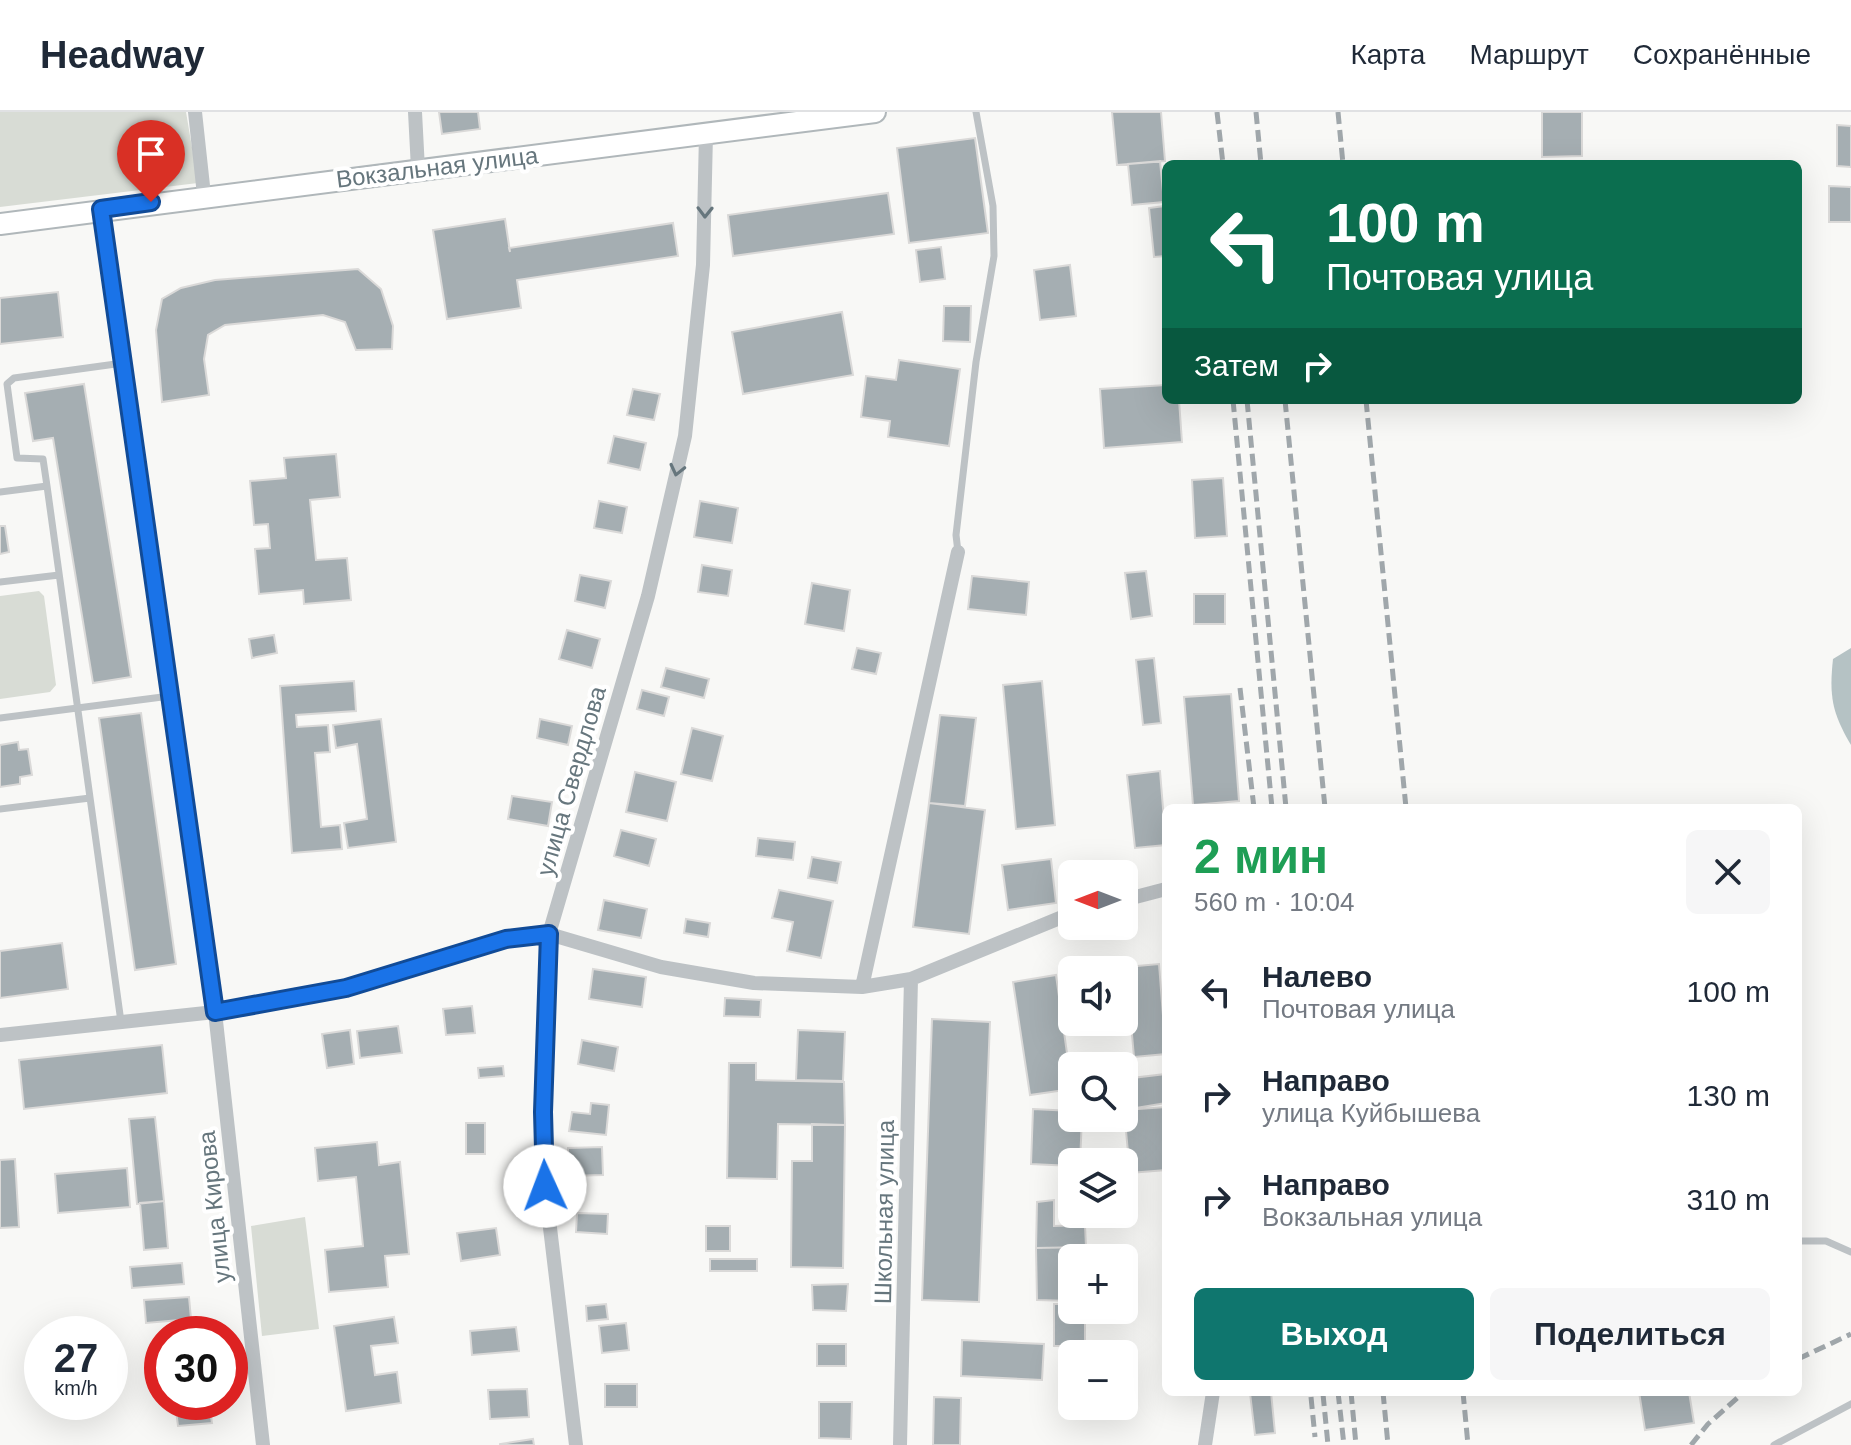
<!DOCTYPE html>
<html lang="ru">
<head>
<meta charset="utf-8">
<style>
  body { margin:0; font-family:Arial,sans-serif; background:#f6f6f7; color:#1f2937; height:100vh; display:flex; flex-direction:column; font-size:30px; white-space:nowrap }
  * { box-sizing:border-box; margin:0 }
  p { font-size:26px; color:#747a83 }
  .icon { flex:none; width:44px; height:44px; fill:none; stroke:currentColor; stroke-width:2; stroke-linecap:round; stroke-linejoin:round }
  .map { position:relative; flex:1; overflow:hidden }
  .sheet { position:absolute; left:1162px; top:692px; width:640px; height:592px; display:flex; flex-direction:column; background:#fff; border-radius:12px; box-shadow:0 8px 32px #0002 }
  .sheet>* { flex:none }
  .guide { position:absolute; left:1162px; top:48px; width:640px; height:244px; border-radius:12px; box-shadow:0 8px 32px #0002; background:#0b6e4f; color:#fff; overflow:hidden }
  .needle { width:52px; rotate:270deg }
  .fabs { position:absolute; left:1058px; top:748px; display:grid; gap:16px }
  .fabs a { display:grid; place-items:center; width:80px; height:80px; border-radius:12px; background:#fff; box-shadow:0 8px 32px #0002; font-size:40px }
  .speed { position:absolute; left:24px; top:1204px; display:flex; gap:16px; font-size:40px; font-weight:700; text-align:center }
  .speed>* { display:grid; place-content:center; width:104px; height:104px; border-radius:50%; background:#fff; box-shadow:0 8px 32px #0002; line-height:1 }
  .speed small { font-size:20px; font-weight:400 }
  .speed .limit { border:12px solid #d22; background:#fff; color:#111 }
  .pin { position:absolute; display:grid; place-items:center; width:68px; height:68px; color:#fff; margin:-82px -34px; border-radius:50% 50% 50% 0; rotate:-45deg; box-shadow:0 0 8px #0007 }
  .pin .icon { rotate:45deg }
  .me { position:absolute; width:88px; margin:-44px; rotate:358deg; stroke-linejoin:round; filter:drop-shadow(0 0 6px #0008) }
  .turn { display:flex; align-items:center; gap:28px; height:168px; padding:0 32px; font-size:36px }
  .turn .icon { width:104px; height:104px; stroke-width:2.5 }
  .turn b { display:block; font-size:56px; line-height:68px }
  .then { display:flex; align-items:center; height:76px; padding:0 32px; background:#0003; gap:16px; font-size:30px }
  .round { display:grid; place-items:center; flex:none; width:84px; height:84px; border-radius:12px; background:#f6f6f7 }
  .overview { display:flex; align-items:center; justify-content:space-between; height:136px; padding:0 32px }
  h1 { font-size:48px; font-weight:800; line-height:60px; color:#1e9e55 }
  .action { display:flex; gap:16px; margin-top:auto; padding:16px 32px }
  .action a { flex:1; height:92px; border-radius:12px; background:#0f766e; color:#fff; font-size:32px; font-weight:800; line-height:92px; text-align:center }
  .action a+a { background:#f6f6f7; color:#1f2937 }
  ul { padding:0; list-style:none }
  li { display:flex; align-items:center; gap:24px; height:104px; padding:0 32px }
  li div { flex:1 }
  li b { display:block; font-size:30px }
  li em { font-style:normal }
  header { display:flex; align-items:center; gap:48px; box-sizing:border-box; height:112px; padding:0 40px; background:#fff; border-bottom:2px solid #e0e1e3 }
  header strong { font-size:38px }
  nav { display:flex; gap:44px; margin-inline-start:auto; font-size:28px }
  .map>svg:first-child { display:block }
</style>
</head>
<body>
<header>
<strong>Headway</strong>
<nav><a>Карта</a><a>Маршрут</a><a>Сохранённые</a></nav>
</header>
<div class="map">
<svg width="1851" height="1333" viewBox="0 0 1851 1333">
  <rect width="100%" height="100%" fill="#f8f8f6"/>
  <path fill="#d8dcd5" d="M0,0H186L198,71L0,95Z
    M39,479L44,484L56,573L50,580L0,587V484Z
    M305,1105L319,1217L262,1224L251,1114Z"/>
  <path fill="#b5c2c4" d="M1851,536V633C1832,601 1829,584 1833,547Z"/>
  <path fill="#a5aeb2" stroke="#dad9d8" stroke-width="2" d="M439,0H478L480,17L442,22Z
    M1112,0H1161L1165,49L1117,53Z
    M1542,0H1582V44L1542,45Z
    M1837,13L1851,14V55L1837,54Z
    M975,26L988,121L909,131L897,36Z
    M1160,49L1164,90L1132,93L1128,52Z
    M1829,74L1851,75V110H1829Z
    M888,81L894,122L733,144L728,103Z
    M1165,94L1166,144L1154,145L1149,96Z
    M505,107L510,140L509,136L673,111L678,144L517,168L521,196L447,207L433,118Z
    M941,135L945,167L920,170L916,138Z
    M1070,153L1076,204L1040,208L1034,158Z
    M358,157L381,177L393,214L392,237L356,238L345,210L323,203L225,213L208,223L204,247L209,283L162,290L156,218L162,187L181,176L215,168Z
    M58,180L63,225L0,232V186Z
    M944,194H971L970,230L943,229Z
    M842,200L853,263L743,282L732,220Z
    M899,248L960,257L949,334L888,325L890,309L861,305L866,264L896,268Z
    M84,272L131,565L93,571L53,326L33,329L25,281Z
    M1166,273V288H1179L1182,330L1104,336L1100,277Z
    M633,277L660,282L654,308L627,303Z
    M614,324L646,331L640,358L608,351Z
    M336,342L340,385L310,388L316,448L347,446L351,488L304,492L303,478L259,482L255,437L270,436L268,412L254,413L250,369L286,366L284,346Z
    M1223,366L1227,424L1195,426L1192,368Z
    M599,389L627,395L622,421L594,416Z
    M700,389L738,396L732,431L694,425Z
    M0,414H5L9,440L0,442Z
    M702,453L732,458L728,484L698,480Z
    M1146,459L1152,504L1131,507L1125,461Z
    M580,463L611,469L605,496L575,489Z
    M972,464L1029,470L1026,503L968,497Z
    M812,471L850,478L844,519L805,512Z
    M1194,482H1225V512H1194Z
    M567,518L600,527L592,556L559,547Z
    M274,523L277,541L252,546L249,527Z
    M857,536L881,541L876,562L852,557Z
    M1154,546L1161,611L1143,613L1136,548Z
    M666,556L709,567L704,586L661,575Z
    M354,569L356,599L296,603L297,615L328,613L330,640L315,641L321,715L340,713L342,737L292,741L280,574Z
    M1042,569L1055,713L1016,717L1003,573Z
    M642,578L669,585L664,604L637,597Z
    M1231,582L1239,689L1193,693L1184,585Z
    M141,601L176,852L135,858L99,606Z
    M940,603L976,606L965,694L929,691Z
    M381,607L396,730L348,736L344,711L367,707L357,632L336,636L333,613Z
    M540,607L572,614L568,633L537,626Z
    M692,616L723,624L712,669L681,662Z
    M18,630L19,638L28,637L32,663L20,665V672L0,675V633Z
    M1160,659L1166,733L1135,736L1127,663Z
    M635,660L676,670L667,709L626,700Z
    M512,684L552,690L548,714L508,707Z
    M929,691L985,698L969,822L913,815Z
    M621,718L656,727L649,754L614,744Z
    M758,726L795,730L793,748L756,744Z
    M812,745L841,750L837,771L808,766Z
    M1051,747L1056,791L1008,798L1002,753Z
    M779,778L833,789L821,846L787,839L793,810L772,806Z
    M604,788L647,797L641,826L598,818Z
    M686,807L710,811L708,825L684,821Z
    M62,831L68,877L0,886V839Z
    M1159,852L1166,942L1134,945L1126,855Z
    M593,857L646,865L642,895L589,887Z
    M1056,863L1072,977L1030,983L1013,870Z
    M725,886L761,888L760,905L724,904Z
    M472,894L475,921L446,923L443,897Z
    M932,907L990,910L979,1190L922,1188Z
    M398,914L402,941L360,946L357,919Z
    M350,918L354,952L327,956L322,922Z
    M798,918L845,920L843,969L796,968Z
    M582,928L618,935L614,959L578,952Z
    M162,933L167,981L24,997L19,948Z
    M729,951H756V968L844,970L845,1013L778,1012L777,1067L727,1066Z
    M503,954L504,964L479,966L478,956Z
    M1166,962V991L1124,998V967Z
    M591,991L609,993L606,1023L569,1019L572,1000L590,1002Z
    M1166,995V1058L1130,1061L1124,998Z
    M1033,997L1072,999V1006H1082L1080,1050H1072V1054L1031,1052Z
    M155,1005L164,1089L137,1092L129,1007Z
    M466,1011H485V1042H466Z
    M812,1012L845,1013L843,1156L791,1155L792,1049H812Z
    M377,1030L379,1053L400,1050L409,1142L385,1144L388,1175L329,1180L325,1138L363,1134L356,1065L318,1069L315,1036Z
    M602,1035L603,1063L568,1064V1036Z
    M15,1047L19,1115L0,1116V1048Z
    M127,1056L130,1095L58,1101L55,1062Z
    M1054,1088V1114L1085,1113L1086,1135L1036,1136L1037,1090Z
    M164,1089L168,1136L144,1138L140,1091Z
    M577,1101L608,1102L607,1122L576,1120Z
    M706,1114H730V1139H706Z
    M496,1116L500,1143L461,1149L457,1121Z
    M1086,1135V1146H1072V1189L1037,1188L1036,1136Z
    M710,1147H757V1159H710Z
    M182,1151L184,1172L132,1176L130,1155Z
    M848,1172L846,1199L813,1198L812,1173Z
    M189,1185L191,1207L146,1211L144,1188Z
    M606,1192L608,1207L587,1209L586,1194Z
    M1054,1192H1072V1198H1085V1234H1054Z
    M394,1205L398,1231L371,1234L375,1263L397,1260L401,1291L346,1299L334,1214Z
    M626,1211L629,1238L602,1241L599,1214Z
    M516,1215L519,1239L472,1243L470,1219Z
    M962,1228L1044,1232L1042,1268L961,1264Z
    M817,1232H846V1254H817Z
    M605,1272H637V1295H605Z
    M527,1277L529,1305L490,1307L488,1278Z
    M1271,1280L1275,1321L1255,1323L1250,1281Z
    M1639,1280H1689L1694,1311L1645,1318Z
    M934,1285L961,1286L960,1333H933Z
    M209,1290L212,1311L178,1314L175,1291Z
    M819,1290H852L851,1327L819,1326Z
    M533,1327L534,1333H500V1332Z"/>
  <g fill="none" stroke-linecap="round" stroke-linejoin="round">
    <g stroke="#b0b7ba" stroke-width="24">
      <path id="secondary" d="M0,112L875,0"/>
    </g>
    <path stroke="#bdc2c5" stroke-width="7" d="M47,374L43,347L17,346L7,272L14,266L123,251
      M0,380L47,374L121,910
      M958,440L956,423L976,250L994,144L993,94L976,0
      M0,470L59,463
      M0,606L170,584
      M0,697L90,686
      M1798,1129H1826L1851,1140
      M1774,1333L1851,1292"/>
    <path stroke="#bdc2c5" stroke-width="14" d="M195,0L204,83
      M415,0L418,57
      M101,97L215,900L263,1333
      M1124,788L1166,777
      M862,875L958,440
      M0,923L215,900L346,876L506,827L549,822L661,855L754,871L862,875L911,867L1072,801
      M576,1333L545,1074L543,1000L549,822L648,484L685,324L703,153L706,22
      M900,1333L911,867
      M1205,1333L1213,1280"/>
    <use href="#secondary" stroke="#fff" stroke-width="20"/>
    <path stroke="#a0a7ab" stroke-width="5" stroke-dasharray="12 6" stroke-linecap="butt" d="M1217,0L1223,52
      M1256,0L1261,52
      M1338,0L1343,52
      M1233,288L1272,696
      M1247,288L1286,696
      M1285,288L1325,696
      M1366,288L1406,696
      M1240,576L1254,696
      M1798,1247L1851,1222
      M1338,1280L1344,1333
      M1351,1280L1356,1333
      M1383,1280L1388,1333
      M1463,1280L1468,1333
      M1323,1282L1328,1333
      M1311,1285L1315,1325
      M1691,1333L1708,1312L1744,1280"/>
  </g>
  <defs><path id="oneway-chevron" d="M-2-3.5L2.5 0L-2 3.5" fill="none" stroke-width="1.6" stroke-linecap="round" stroke-linejoin="round" transform="scale(2)"/></defs>
  <g stroke="#66767d">
    <use href="#oneway-chevron" transform="translate(705 100) rotate(91)"/>
    <use href="#oneway-chevron" transform="translate(677 358) rotate(103)"/>
  </g>
  <g fill="none" stroke-linecap="round" stroke-linejoin="round">
    <g stroke="#114b97" stroke-width="20">
      <path id="route" d="M151,90L101,97L215,900L346,876L506,827L549,822L543,1000L545,1074"/>
    </g>
    <use href="#route" stroke="#1a73e8" stroke-width="14"/>
  </g>
  <g text-anchor="middle" dominant-baseline="central" stroke-width="8" stroke-linejoin="round" paint-order="stroke">
    <g font-size="24" fill="#66767d" stroke="#fff">
      <text transform="translate(437 55) rotate(-7)">Вокзальная улица</text>
      <text transform="translate(571 669) rotate(-74)">улица Свердлова</text>
      <text transform="translate(214 1095) rotate(-96)">улица Кирова</text>
      <text transform="translate(884 1100) rotate(-89)">Школьная улица</text>
    </g>
  </g>
</svg>
<div class="fabs">
<a><svg class="needle" viewBox="-14 -14 28 28"><path d="M0-13l5 13h-10z" fill="#e53935"/><path d="M0 13l5-13h-10z" fill="#747a83"/></svg></a>
<a><svg class="icon" aria-label="sound" viewBox="0 0 24 24"><path d="M4 9h4l5-4v14l-5-4H4zM17 9q2 3 0 6"/></svg></a>
<a><svg class="icon" aria-label="search" viewBox="0 0 24 24"><circle cx="10" cy="10" r="6"/><path d="M15 15l6 6"/></svg></a>
<a><svg class="icon" aria-label="layers" viewBox="0 0 24 24"><path d="M12 4l9 5-9 5-9-5zM3 14l9 5 9-5"/></svg></a>
<a>+</a>
<a>−</a>
</div>
<div class="speed"><div>27<small>km/h</small></div><div class="limit">30</div></div>
<div class="pin" style="left:151px;top:90px;background:#d93025"><svg class="icon" aria-label="arrive" viewBox="0 0 24 24"><path d="M6 21V4h12l-3 4 3 4H6"/></svg></div>
<svg class="me" style="left:545px;top:1074px" viewBox="-20 -20 40 40"><circle r="19" fill="#fff"/><path d="M0-13L10 11 0 6-10 11z" fill="#1a73e8"/></svg>
<div class="guide">
<div class="turn"><svg class="icon" aria-label="left" viewBox="0 0 24 24"><path d="M17 20v-9H6M10 6l-5 5 5 5"/></svg><div><b>100 m</b>Почтовая улица</div></div>
<div class="then">Затем<svg class="icon" aria-label="right" viewBox="0 0 24 24"><path d="M7 20v-9h11M14 6l5 5-5 5"/></svg></div>
</div>
<section class="sheet">
<div class="overview"><div><h1>2 мин</h1><p>560 m · 10:04</p></div><a class="round"><svg class="icon" aria-label="close" viewBox="0 0 24 24"><path d="M6 6l12 12M18 6L6 18"/></svg></a></div>
<ul>
<li><svg class="icon" aria-label="left" viewBox="0 0 24 24"><path d="M17 20v-9H6M10 6l-5 5 5 5"/></svg><div><b>Налево</b><p>Почтовая улица</p></div><em>100 m</em></li>
<li><svg class="icon" aria-label="right" viewBox="0 0 24 24"><path d="M7 20v-9h11M14 6l5 5-5 5"/></svg><div><b>Направо</b><p>улица Куйбышева</p></div><em>130 m</em></li>
<li><svg class="icon" aria-label="right" viewBox="0 0 24 24"><path d="M7 20v-9h11M14 6l5 5-5 5"/></svg><div><b>Направо</b><p>Вокзальная улица</p></div><em>310 m</em></li>
</ul>
<div class="action"><a>Выход</a><a>Поделиться</a></div>
</section>
</div>
</body>
</html>
